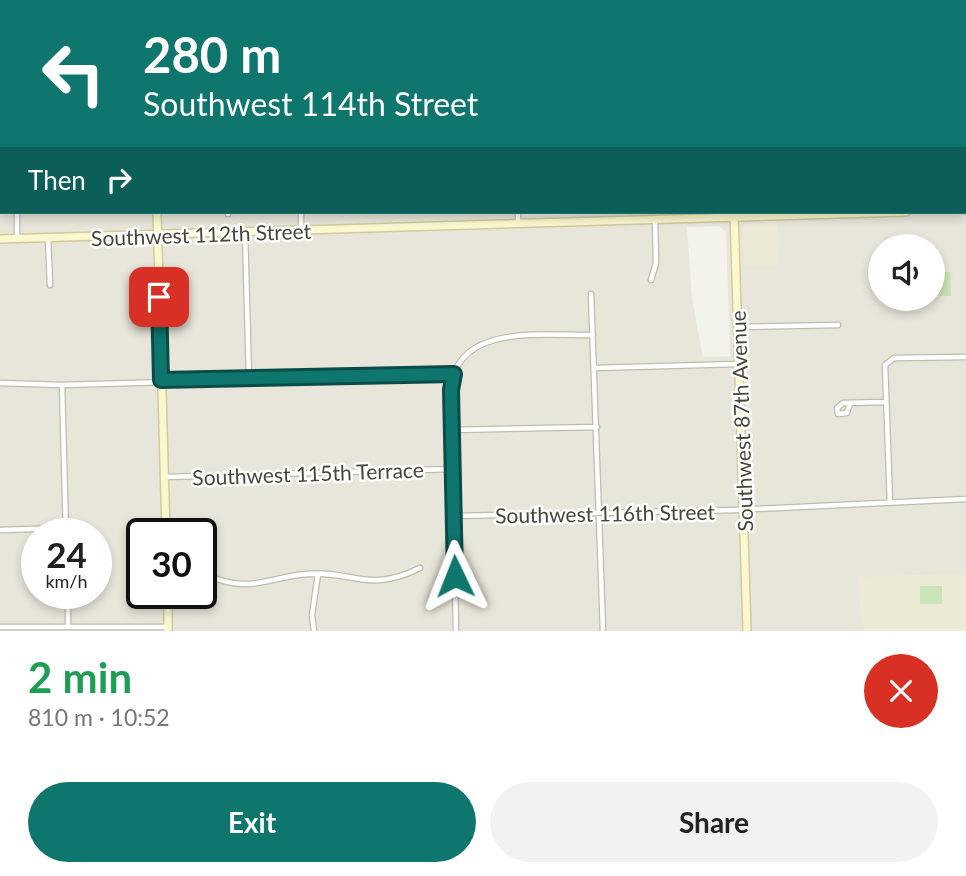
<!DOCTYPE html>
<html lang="en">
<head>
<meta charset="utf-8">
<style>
  body { margin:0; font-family:Lato,sans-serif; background:#f2f2f2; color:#222; height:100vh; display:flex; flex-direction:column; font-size:26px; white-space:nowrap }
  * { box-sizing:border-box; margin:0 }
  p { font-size:23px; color:#767676 }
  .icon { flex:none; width:38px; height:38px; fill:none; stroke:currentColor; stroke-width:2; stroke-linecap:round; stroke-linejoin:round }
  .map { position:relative; height:631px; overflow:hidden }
  .details { display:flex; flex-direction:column; background:#fff; flex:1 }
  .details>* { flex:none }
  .hud { position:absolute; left:0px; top:0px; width:966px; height:214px; box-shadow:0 4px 10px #0003; background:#0f766e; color:#fff; overflow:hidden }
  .tools { position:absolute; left:868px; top:234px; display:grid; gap:14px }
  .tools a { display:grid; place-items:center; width:77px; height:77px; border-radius:50%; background:#fff; box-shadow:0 4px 10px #0003; font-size:35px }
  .speed { position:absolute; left:21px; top:518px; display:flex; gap:14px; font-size:35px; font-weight:700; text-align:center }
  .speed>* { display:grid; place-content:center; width:91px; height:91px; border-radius:50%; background:#fff; box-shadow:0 4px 10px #0003; line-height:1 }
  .speed small { font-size:18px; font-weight:400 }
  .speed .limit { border:4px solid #111; border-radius:10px; background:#fff; color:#111 }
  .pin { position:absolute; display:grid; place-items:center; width:60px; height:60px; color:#fff; margin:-30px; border-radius:14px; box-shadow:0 4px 10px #0006 }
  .me { position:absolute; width:77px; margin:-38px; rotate:358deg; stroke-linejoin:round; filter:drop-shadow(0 0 5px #0008) }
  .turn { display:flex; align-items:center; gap:24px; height:147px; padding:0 28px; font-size:32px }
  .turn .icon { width:91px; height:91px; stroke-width:2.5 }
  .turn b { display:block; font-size:49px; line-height:60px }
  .then { display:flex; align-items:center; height:66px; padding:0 28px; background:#0003; gap:14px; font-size:26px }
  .round { display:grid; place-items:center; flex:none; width:74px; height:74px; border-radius:37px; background:#f2f2f2 }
  .headline { display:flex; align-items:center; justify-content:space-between; height:119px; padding:0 28px }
  h1 { font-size:42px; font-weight:700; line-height:52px; color:#1e9e55 }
  .action { display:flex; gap:14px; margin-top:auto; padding:14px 28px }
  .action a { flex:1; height:80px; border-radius:42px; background:#0f766e; color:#fff; font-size:28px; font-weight:700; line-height:80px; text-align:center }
  .action a+a { background:#f2f2f2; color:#222 }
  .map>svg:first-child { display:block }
</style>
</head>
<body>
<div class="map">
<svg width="966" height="631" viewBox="0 0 966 631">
  <rect width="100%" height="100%" fill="#f4f3eb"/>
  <path fill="#e8e6da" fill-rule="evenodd" d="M0,0H966L964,70V2H2V212H523V216L648,212H964L966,108V631H0ZM719,226L726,232L730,356L703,357L692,299L687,227ZM880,247H933V299H880ZM37,534H96V593H37ZM142,534H201V593H142Z"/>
  <path fill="#ece9d6" d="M746,224H777L778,266L744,267L743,228Z
    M966,573V631H861L859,577Z"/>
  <path fill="#c9e5b7" d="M938,272H950L951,296H938Z
    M920,586H942V604H920Z"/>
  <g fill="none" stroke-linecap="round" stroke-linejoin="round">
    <g stroke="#bfbcae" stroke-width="7">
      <path id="street" d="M20,0V2
        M296,0V2
        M511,0V2
        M615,0V2
        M874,0V2
        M947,0V2
        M641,2L697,0
        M964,62H966
        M0,141H2
        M17,212V239
        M301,212V231
        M518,212V224
        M228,214V212
        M245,232L249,378
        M48,238L50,285
        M651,280L656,263L655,220
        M591,294L603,631
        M738,327L838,325
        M594,368L738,364
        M0,383L62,385L454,374
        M62,385L66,534
        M850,403L847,413L838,414L837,408L843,403L885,402
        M452,430L597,427
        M164,477L453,469
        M890,503L885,365L894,358L966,357
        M453,516L735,510L966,499
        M0,530L66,528
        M206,575C252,594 263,578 307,574C355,570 366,594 420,568
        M68,593V625
        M0,627H167
        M314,631L312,615L318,574
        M456,631L451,390C455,322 546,336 593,335"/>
    </g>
    <g stroke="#d0cb9e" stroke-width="10">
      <path id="secondary" d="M151,0V2
        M728,0V2
        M964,210H966
        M157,212L166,534
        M734,212L747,631
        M0,239L906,212
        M168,593V631"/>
    </g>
    <use href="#street" stroke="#fff" stroke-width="4.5"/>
    <use href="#secondary" stroke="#fbf7ce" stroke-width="7"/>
  </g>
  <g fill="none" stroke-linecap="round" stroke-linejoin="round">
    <g stroke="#0a4d48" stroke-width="18">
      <path id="route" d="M159,297L161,380L454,374L451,390L455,576"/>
    </g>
    <use href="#route" stroke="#0f766e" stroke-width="12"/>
  </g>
  <g text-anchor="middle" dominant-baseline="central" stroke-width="5" stroke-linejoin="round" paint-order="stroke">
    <g font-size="21" fill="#484539" stroke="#fff">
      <text transform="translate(201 234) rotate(-2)">Southwest 112th Street</text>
      <text transform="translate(741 421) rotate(-92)">Southwest 87th Avenue</text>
      <text transform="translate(308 473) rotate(-2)">Southwest 115th Terrace</text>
      <text transform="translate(605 513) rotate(-1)">Southwest 116th Street</text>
    </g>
  </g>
</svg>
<div class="tools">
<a><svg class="icon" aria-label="sound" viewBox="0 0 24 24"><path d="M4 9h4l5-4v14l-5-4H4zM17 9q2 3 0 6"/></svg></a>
</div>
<div class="speed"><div>24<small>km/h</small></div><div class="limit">30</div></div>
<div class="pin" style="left:159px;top:297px;background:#d93025"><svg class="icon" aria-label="arrive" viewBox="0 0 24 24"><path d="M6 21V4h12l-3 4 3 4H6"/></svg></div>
<svg class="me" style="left:455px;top:576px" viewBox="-20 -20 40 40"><path d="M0-17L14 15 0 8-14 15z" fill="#0f766e" stroke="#fff" stroke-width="4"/></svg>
<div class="hud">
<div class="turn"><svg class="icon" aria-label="left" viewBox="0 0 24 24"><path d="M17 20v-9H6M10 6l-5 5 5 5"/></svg><div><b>280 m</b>Southwest 114th Street</div></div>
<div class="then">Then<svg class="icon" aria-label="right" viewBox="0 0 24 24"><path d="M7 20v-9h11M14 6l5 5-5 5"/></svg></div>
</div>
</div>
<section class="details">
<div class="headline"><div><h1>2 min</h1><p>810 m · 10:52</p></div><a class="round" style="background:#d93025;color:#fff"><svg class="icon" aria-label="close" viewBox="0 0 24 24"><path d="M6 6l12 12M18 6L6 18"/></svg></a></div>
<div class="action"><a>Exit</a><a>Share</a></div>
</section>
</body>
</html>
